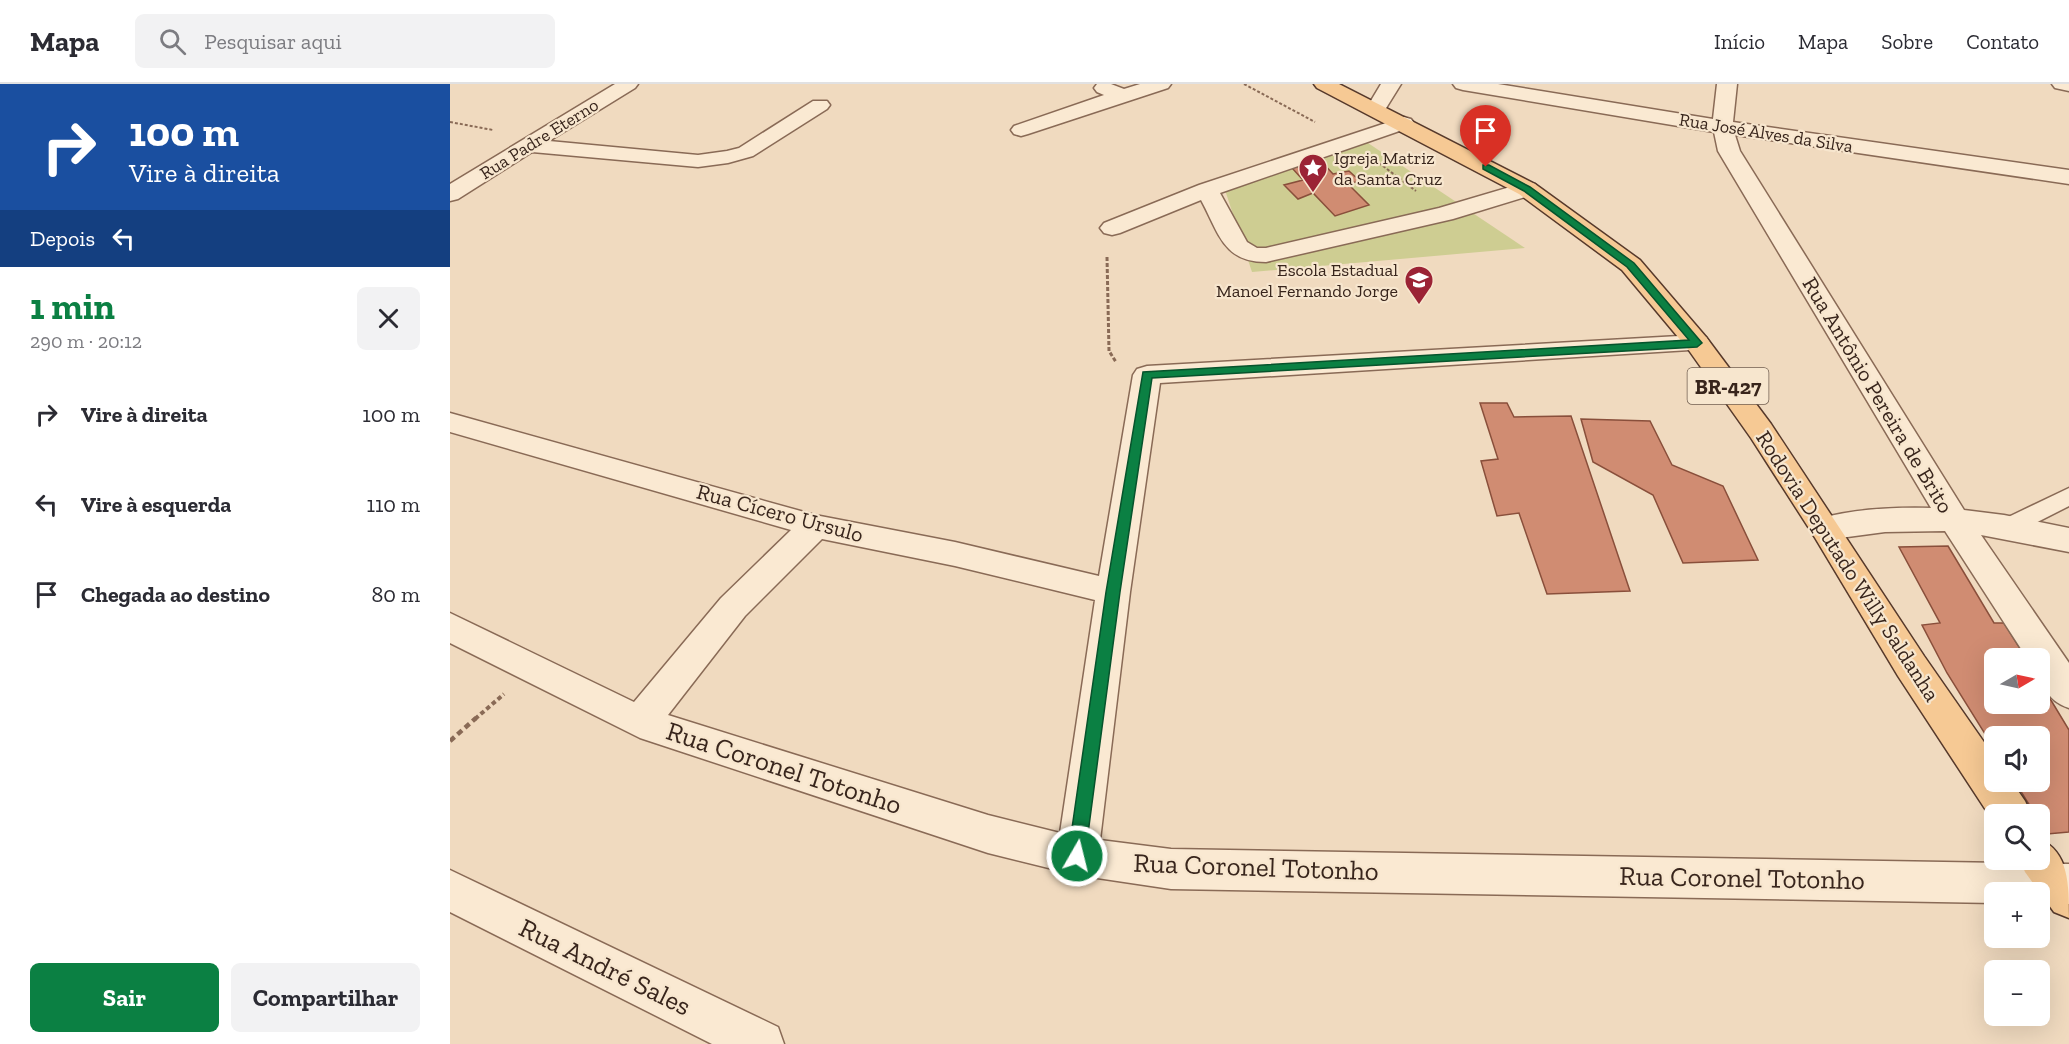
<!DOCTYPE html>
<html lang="pt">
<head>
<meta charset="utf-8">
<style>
  body { margin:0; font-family:"Zilla Slab",serif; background:#f2f2f3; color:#2b2b33; height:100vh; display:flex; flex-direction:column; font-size:22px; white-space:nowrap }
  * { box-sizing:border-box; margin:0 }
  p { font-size:20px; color:#7c7c81 }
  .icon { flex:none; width:33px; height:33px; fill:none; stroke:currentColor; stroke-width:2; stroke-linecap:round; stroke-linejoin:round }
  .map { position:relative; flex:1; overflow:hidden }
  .panel { display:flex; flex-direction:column; background:#fff; width:450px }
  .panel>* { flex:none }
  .hud { background:#1a4fa0; color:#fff; overflow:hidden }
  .needle { width:39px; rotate:81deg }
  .tools { position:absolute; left:1534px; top:564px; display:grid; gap:12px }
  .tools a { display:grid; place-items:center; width:66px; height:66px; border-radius:9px; background:#fff; box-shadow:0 6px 24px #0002; font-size:30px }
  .pin { position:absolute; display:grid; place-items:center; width:51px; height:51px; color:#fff; margin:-62px -26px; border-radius:50% 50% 50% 0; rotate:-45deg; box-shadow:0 0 6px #0007 }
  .pin .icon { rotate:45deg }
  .me { position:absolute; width:66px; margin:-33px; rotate:8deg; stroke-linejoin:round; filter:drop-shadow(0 0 4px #0008) }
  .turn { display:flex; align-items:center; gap:21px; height:126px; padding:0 30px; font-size:27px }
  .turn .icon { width:78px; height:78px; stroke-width:2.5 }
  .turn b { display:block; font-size:42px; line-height:51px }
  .then { display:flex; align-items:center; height:57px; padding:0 30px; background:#0003; gap:12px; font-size:22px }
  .round { display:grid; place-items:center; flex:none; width:63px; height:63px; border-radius:9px; background:#f2f2f3 }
  .head { display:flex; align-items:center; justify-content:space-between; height:102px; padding:0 30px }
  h1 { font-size:36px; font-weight:800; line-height:45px; color:#0b8043 }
  .button { display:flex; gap:12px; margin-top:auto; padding:12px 30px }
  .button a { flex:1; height:69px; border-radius:9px; background:#0b8043; color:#fff; font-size:24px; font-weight:800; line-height:69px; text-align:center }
  .button a+a { background:#f2f2f3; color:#2b2b33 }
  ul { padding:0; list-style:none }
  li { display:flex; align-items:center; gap:18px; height:90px; padding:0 30px }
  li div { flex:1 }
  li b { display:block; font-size:22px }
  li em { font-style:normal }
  header { display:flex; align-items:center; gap:36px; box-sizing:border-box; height:84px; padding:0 30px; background:#fff; border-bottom:2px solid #e1e1e2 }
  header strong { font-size:28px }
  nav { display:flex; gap:33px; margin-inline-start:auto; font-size:21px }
  .search { width:420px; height:54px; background:#f2f2f3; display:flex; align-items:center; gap:15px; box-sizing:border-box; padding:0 21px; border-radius:9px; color:#7c7c81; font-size:22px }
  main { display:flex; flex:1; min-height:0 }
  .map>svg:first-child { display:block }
</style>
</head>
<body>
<header>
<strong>Mapa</strong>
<div class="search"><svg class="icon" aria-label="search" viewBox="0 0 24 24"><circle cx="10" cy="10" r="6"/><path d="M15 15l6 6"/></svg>Pesquisar aqui</div>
<nav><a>Início</a><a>Mapa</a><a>Sobre</a><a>Contato</a></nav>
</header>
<main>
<section class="panel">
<div class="hud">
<div class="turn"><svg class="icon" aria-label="right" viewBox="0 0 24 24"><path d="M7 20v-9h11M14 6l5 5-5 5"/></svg><div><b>100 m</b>Vire à direita</div></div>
<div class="then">Depois<svg class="icon" aria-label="left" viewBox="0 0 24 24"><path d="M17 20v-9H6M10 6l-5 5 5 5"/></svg></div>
</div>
<div class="head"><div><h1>1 min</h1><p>290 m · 20:12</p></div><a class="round"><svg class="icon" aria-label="close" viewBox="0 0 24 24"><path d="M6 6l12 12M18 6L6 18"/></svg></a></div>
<ul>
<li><svg class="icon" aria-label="right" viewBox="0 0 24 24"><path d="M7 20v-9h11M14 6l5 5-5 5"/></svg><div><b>Vire à direita</b></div><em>100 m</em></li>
<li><svg class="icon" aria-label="left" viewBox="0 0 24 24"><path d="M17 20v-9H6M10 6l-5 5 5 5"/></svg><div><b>Vire à esquerda</b></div><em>110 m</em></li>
<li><svg class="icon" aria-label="arrive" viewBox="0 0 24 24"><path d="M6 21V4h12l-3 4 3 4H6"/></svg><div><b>Chegada ao destino</b></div><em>80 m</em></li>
</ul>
<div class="button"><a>Sair</a><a>Compartilhar</a></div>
</section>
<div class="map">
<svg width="1619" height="960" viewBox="0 0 1619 960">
  <rect width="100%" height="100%" fill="#f0dabf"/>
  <path fill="#cecd92" d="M915,57L1075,164L802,188L773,100Z"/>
  <path fill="#d08c72" stroke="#894f3b" stroke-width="1.5" d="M871,77L883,90L899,87L910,97L898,100L919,121L885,132L863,109L848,115L834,101L853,96L842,84Z
    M1030,319H1057L1064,333L1121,332L1180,507L1097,510L1069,429L1047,432L1031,377L1048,375Z
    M1131,335L1200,337L1222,381L1273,402L1308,476L1233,479L1203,411L1143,378Z
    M1498,462L1544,539H1554L1576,574H1545V620H1590V598L1619,646V748L1597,750L1590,738V730H1585L1565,698H1590V652H1545V666L1497,589L1472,541L1490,539L1449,463Z"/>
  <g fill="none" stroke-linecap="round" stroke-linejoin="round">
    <g stroke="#896a56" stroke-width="3">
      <path id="service" d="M1619,404V422L1566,449L1558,451L1550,449L1546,443L1550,437Z"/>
    </g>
    <g stroke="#896a56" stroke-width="3">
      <path id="minor" d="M165,0H188L185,4L99,57L248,71L277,67L289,64L363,17H377L380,21L377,25L303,72L278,79L248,83L82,68L8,115L0,117V100Z
        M647,0H661L674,5L690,0H721L718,4L578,50L571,52L564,50L561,46L564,42L654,11L647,8L644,4Z
        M931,0H951L933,29H919L916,25Z
        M1003,0H1048L1263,35L1267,0H1287L1283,38L1619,86V100L1285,51L1290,67L1514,426L1554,431L1619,444V468L1531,451L1619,579V624C1595,616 1590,598 1590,574H1577L1495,447L1435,448L1375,456L1364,452L1359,444L1364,436C1401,425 1443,423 1481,424L1268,67L1264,48L1013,6L1006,4Z
        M1602,0H1619V7L1605,4Z
        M954,33L961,35L964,39L961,43L770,109L797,158L807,164H816L989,124L1077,98L1085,100L1088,105L1085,110L1003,135L816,178C773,178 769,149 751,116L670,149L662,151L654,149L650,144L654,139L749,101Z
        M1247,251L1256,253L1260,259L1256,265L710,299L680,508L650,756L721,765L1619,780V820H1590V808H1545V819L721,805L627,791L538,769L190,654L0,559V529L184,618L271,514L341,446L0,348V329L365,431L505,458L649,492L683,291L687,285L697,282ZM372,455L505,482L645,516L610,749L538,731L218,631L295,532Z
        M0,786L328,943L334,960H262L0,828Z"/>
    </g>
    <g stroke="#56392b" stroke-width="3">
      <path id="primary" d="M864,0H889L1085,100L1190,176L1256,253L1321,340L1474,572L1545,674V698H1562L1575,717L1581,730H1545V740L1448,592L1364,452L1301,354L1238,265L1172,186L1069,110L867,4Z
        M1590,755C1619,769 1619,800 1619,834L1604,828L1575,788L1570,776H1590Z"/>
    </g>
    <path stroke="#896a56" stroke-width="2" stroke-dasharray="3 2" stroke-linecap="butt" d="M794,0L865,38
      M0,38L43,46
      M929,79L966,107"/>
    <path stroke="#896a56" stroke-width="3" stroke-dasharray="4 2" stroke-linecap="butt" d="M657,173L659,267L666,278"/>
    <path stroke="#896a56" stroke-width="4" stroke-dasharray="4.5 3" stroke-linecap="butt" d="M25,635L54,610"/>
    <path stroke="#896a56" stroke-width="4.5" stroke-dasharray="6 4" stroke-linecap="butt" d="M0,657L26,634"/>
    <use href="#service" fill="#fae9d2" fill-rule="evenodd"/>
    <use href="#minor" fill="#fae9d2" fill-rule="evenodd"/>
    <use href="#primary" fill="#f6c994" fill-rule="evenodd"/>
  </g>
  <path fill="#0b8043" stroke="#07532c" stroke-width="1.5" d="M1033,81H1039L1080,103L1184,179L1252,259L1247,263L702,294L670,508L635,772L633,777L627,780L621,777L618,772L656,508L693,288L1239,256L1177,183L1074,107L1033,85Z"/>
  <defs>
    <g id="sight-pin" transform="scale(1.5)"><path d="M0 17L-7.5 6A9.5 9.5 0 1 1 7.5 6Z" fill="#9b2335" stroke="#f7e6ce"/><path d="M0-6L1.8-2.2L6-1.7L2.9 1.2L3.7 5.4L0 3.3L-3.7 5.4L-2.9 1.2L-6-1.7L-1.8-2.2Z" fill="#fff"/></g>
    <g id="school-pin" transform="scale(1.5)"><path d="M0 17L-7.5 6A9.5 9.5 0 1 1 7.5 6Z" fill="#9b2335" stroke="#f7e6ce"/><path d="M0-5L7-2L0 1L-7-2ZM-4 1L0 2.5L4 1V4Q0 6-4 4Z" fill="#fff"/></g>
  </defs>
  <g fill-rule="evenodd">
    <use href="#sight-pin" x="863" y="84"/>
    <use href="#school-pin" x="969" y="196"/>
  </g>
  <g text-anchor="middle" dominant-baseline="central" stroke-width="4.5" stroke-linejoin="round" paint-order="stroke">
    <g font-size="18" fill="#38251c" stroke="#f7e6ce">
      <text transform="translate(1316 49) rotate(9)">Rua José Alves da Silva</text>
      <text transform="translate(89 55) rotate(-32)">Rua Padre Eterno</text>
    </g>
    <g font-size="18" fill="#38251c" stroke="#f7e6ce" text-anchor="start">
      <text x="884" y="74">Igreja Matriz<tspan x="884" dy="21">da Santa Cruz</tspan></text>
      <text x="948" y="186" text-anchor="end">Escola Estadual<tspan x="948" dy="21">Manoel Fernando Jorge</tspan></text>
    </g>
    <rect fill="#f7e6ce" stroke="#715f51" stroke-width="1.5" x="1237.5" y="284" width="81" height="36" rx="4.5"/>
    <g font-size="21" font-weight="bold" fill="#38251c">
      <text x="1278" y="302">BR-427</text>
    </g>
    <g font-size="22" fill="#38251c" stroke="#f7e6ce">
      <text transform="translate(1428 311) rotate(59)">Rua Antônio Pereira de Brito</text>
      <text transform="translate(330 429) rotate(15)">Rua Cícero Ursulo</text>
      <text transform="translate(1398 482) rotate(57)">Rodovia Deputado Willy Saldanha</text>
    </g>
    <g font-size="27" fill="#38251c" stroke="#f7e6ce">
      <text transform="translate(334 684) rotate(18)">Rua Coronel Totonho</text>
      <text transform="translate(806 783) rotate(2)">Rua Coronel Totonho</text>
      <text transform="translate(1292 794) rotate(1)">Rua Coronel Totonho</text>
      <text transform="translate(155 883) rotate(26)">Rua André Sales</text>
    </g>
  </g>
</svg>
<div class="tools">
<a><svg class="needle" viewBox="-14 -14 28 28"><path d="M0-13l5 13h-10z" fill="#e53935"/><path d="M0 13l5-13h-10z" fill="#7c7c81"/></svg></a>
<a><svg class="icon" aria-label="sound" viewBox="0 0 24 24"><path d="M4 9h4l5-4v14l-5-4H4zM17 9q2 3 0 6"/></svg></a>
<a><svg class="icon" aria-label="search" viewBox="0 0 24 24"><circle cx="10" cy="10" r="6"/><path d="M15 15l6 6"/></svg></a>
<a>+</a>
<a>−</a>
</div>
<div class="pin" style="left:1036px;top:83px;background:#d93025"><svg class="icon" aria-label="arrive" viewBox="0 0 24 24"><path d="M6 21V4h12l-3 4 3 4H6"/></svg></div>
<svg class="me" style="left:627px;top:772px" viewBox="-20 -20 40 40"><circle r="17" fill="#0b8043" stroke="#fff" stroke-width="3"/><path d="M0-11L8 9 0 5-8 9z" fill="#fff"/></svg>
</div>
</main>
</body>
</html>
